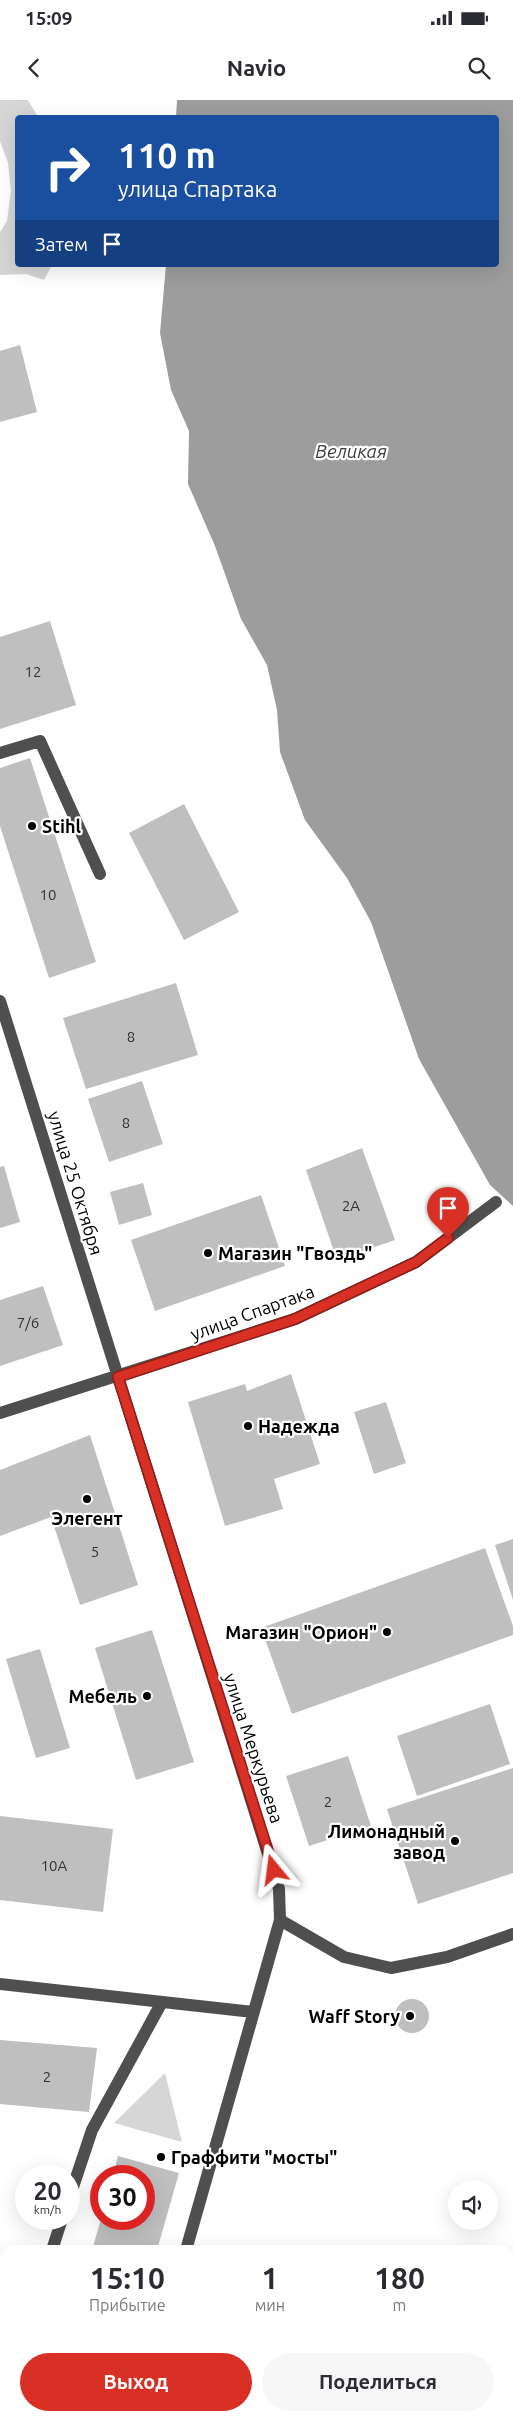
<!DOCTYPE html>
<html lang="ru">
<head>
<meta charset="utf-8">
<style>
  body { margin:0; font-family:Ubuntu,sans-serif; background:#f7f7f7; color:#2b2b33; height:100vh; display:flex; flex-direction:column; font-size:19px; white-space:nowrap }
  * { box-sizing:border-box; margin:0 }
  p { font-size:16px; color:#7c7c81 }
  .icon { flex:none; width:28px; height:28px; fill:none; stroke:currentColor; stroke-width:2; stroke-linecap:round; stroke-linejoin:round }
  .map { position:relative; flex:1; overflow:hidden }
  .details { position:absolute; left:0px; top:2145px; width:514px; height:176px; display:flex; flex-direction:column; background:#fff; border-radius:15px 15px 0 0; box-shadow:0 5px 20px #0002 }
  .details>* { flex:none }
  .hud { position:absolute; left:15px; top:15px; width:484px; height:152px; border-radius:5px; box-shadow:0 5px 20px #0002; background:#1a4fa0; color:#fff; overflow:hidden }
  .fabs { position:absolute; left:448px; top:2080px; display:grid; gap:10px }
  .fabs a { display:grid; place-items:center; width:50px; height:50px; border-radius:50%; background:#fff; box-shadow:0 5px 20px #0002; font-size:25px }
  .speed { position:absolute; left:15px; top:2065px; display:flex; gap:10px; font-size:25px; font-weight:700; text-align:center }
  .speed>* { display:grid; place-content:center; width:65px; height:65px; border-radius:50%; background:#fff; box-shadow:0 5px 20px #0002; line-height:1 }
  .speed small { font-size:12px; font-weight:400 }
  .speed .limit { border:8px solid #d22; background:#fff; color:#111 }
  .pin { position:absolute; display:grid; place-items:center; width:42px; height:42px; color:#fff; margin:-51px -21px; border-radius:50% 50% 50% 0; rotate:-45deg; box-shadow:0 0 5px #0007 }
  .pin .icon { rotate:45deg }
  .me { position:absolute; width:55px; margin:-28px; rotate:344deg; stroke-linejoin:round; filter:drop-shadow(0 0 4px #0008) }
  .turn { display:flex; align-items:center; gap:18px; height:105px; padding:0 20px; font-size:22px }
  .turn .icon { width:65px; height:65px; stroke-width:2.5 }
  .turn b { display:block; font-size:35px; line-height:42px }
  .then { display:flex; align-items:center; height:48px; padding:0 20px; background:#0003; gap:10px; font-size:19px }
  .eta { display:flex; justify-content:space-evenly; align-items:center; height:85px; text-align:center }
  .eta b { font-size:30px; font-weight:600; line-height:35px }
  .action { display:flex; gap:10px; margin-top:auto; padding:10px 20px }
  .action a { flex:1; height:58px; border-radius:30px; background:#d93025; color:#fff; font-size:20px; font-weight:600; line-height:58px; text-align:center }
  .action a+a { background:#f7f7f7; color:#2b2b33 }
  .status { display:flex; justify-content:space-between; align-items:center; height:35px; padding:0 25px; background:#fff; direction:ltr }
  .status svg { height:14px; fill:currentColor }
  header { display:flex; justify-content:space-between; align-items:center; height:65px; padding:0 20px; background:#fff; font-size:22px; font-weight:600 }
  .map>svg:first-child { display:block }
</style>
</head>
<body>
<div class="status"><b>15:09</b><svg viewBox="0 0 49 12"><path d="M0 12V9h3v3zM5 12V6h3v6zM10 12V3h3v9zM15 12V0h3v12zM26 1h20v11H26zM47 4h2v5h-2z"/></svg></div>
<header><svg class="icon" aria-label="back" viewBox="0 0 24 24"><path d="M15 5l-7 7 7 7"/></svg>Navio<svg class="icon" aria-label="search" viewBox="0 0 24 24"><circle cx="10" cy="10" r="6"/><path d="M15 15l6 6"/></svg></header>
<div class="map">
<svg width="513" height="2321" viewBox="0 0 513 2321">
  <rect width="100%" height="100%" fill="#fff"/>
  <path fill="#d6d6d6" d="M0,0H28L38,17L18,18V165H52L44,180L26,174L0,175V132L7,121L11,91L8,63L0,41Z
    M165,1973L182,2042L114,2023Z"/>
  <path fill="#9d9d9d" d="M177,0H513V1106L490,1085L419,959L371,822L347,778L305,720L280,652L277,610L267,565L241,519L215,446L188,384L189,331L171,290L160,233L166,165H496V18L176,17Z"/>
  <path fill="#bfbfbf" d="M20,245L37,312L0,322V251Z
    M50,521L76,605L0,629V537Z
    M30,658L96,862L49,878L0,726V668Z
    M184,704L239,812L184,840L129,733Z
    M176,883L198,955L86,989L63,918Z
    M142,981L163,1044L109,1062L88,999Z
    M362,1048L395,1140L337,1160L306,1070Z
    M4,1066L20,1122L0,1128V1067Z
    M143,1083L152,1115L119,1125L110,1092Z
    M261,1095L285,1166L155,1211L131,1140Z
    M43,1186L63,1245L0,1266V1200Z
    M291,1274L320,1364L274,1379L283,1409L225,1426L188,1302L245,1284L247,1291Z
    M386,1302L406,1363L374,1374L354,1312Z
    M90,1335L138,1485L80,1505L51,1417L0,1436V1370Z
    M513,1439V1500L495,1445Z
    M485,1448L513,1526V1535L292,1614L261,1528Z
    M152,1530L194,1662L136,1680L95,1548Z
    M40,1549L70,1648L36,1658L6,1559Z
    M490,1604L510,1664L417,1696L397,1636Z
    M348,1656L371,1726L309,1746L286,1676Z
    M513,1668V1773L418,1804L387,1709Z
    M0,1716L113,1729L103,1812L0,1800Z
    M395 1916a17 17 0 1 1 34 0a17 17 0 1 1-34 0Z
    M0,1940L97,1948L89,2012L0,2004Z
    M118,2056L179,2073L157,2150H92L101,2119H144V2076H113Z
    M45,2316H110L108,2321H43Z
    M253,2316L252,2321H232L216,2317Z"/>
  <g fill="none" stroke-linecap="round" stroke-linejoin="round">
    <path stroke="#4f4f4f" stroke-width="12" d="M0,653L40,641L100,774
      M0,901L279,1789L280,1820L186,2150
      M0,1313L295,1219L416,1162L496,1102
      M280,1820L344,1857L391,1868L447,1857L513,1834
      M0,1884L253,1912
      M69,2099L92,2030L162,1902
      M52,2150L62,2119
      M0,2306L5,2291
      M137,2321L138,2316"/>
  </g>
  <g fill="none" stroke-linecap="round" stroke-linejoin="round">
    <g stroke="#8d1f18" stroke-width="12">
      <path id="route" d="M274,1770L118,1277L295,1219L416,1162L448,1138"/>
    </g>
    <use href="#route" stroke="#d93025" stroke-width="9"/>
  </g>
  <g fill="#000" stroke="#fff" stroke-width="2">
    <circle cx="32" cy="726" r="5"/>
    <circle cx="208" cy="1153" r="5"/>
    <circle cx="248" cy="1326" r="5"/>
    <circle cx="87" cy="1399" r="5"/>
    <circle cx="387" cy="1532" r="5"/>
    <circle cx="147" cy="1596" r="5"/>
    <circle cx="455" cy="1741" r="5"/>
    <circle cx="410" cy="1916" r="5"/>
    <circle cx="161" cy="2057" r="5"/>
  </g>
  <g text-anchor="middle" dominant-baseline="central" stroke-width="4.5" stroke-linejoin="round" paint-order="stroke">
    <g font-size="15" fill="#303030">
      <text x="33" y="571">12</text>
      <text x="48" y="794">10</text>
      <text x="131" y="936">8</text>
      <text x="126" y="1022">8</text>
      <text x="351" y="1105">2А</text>
      <text x="28" y="1222">7/6</text>
      <text x="95" y="1451">5</text>
      <text x="328" y="1701">2</text>
      <text x="54" y="1765">10А</text>
      <text x="47" y="1976">2</text>
    </g>
    <g font-size="18" font-weight="bold" fill="#000" stroke="#fff" text-anchor="start">
      <text x="42" y="726">Stihl</text>
      <text x="218" y="1153">Магазин "Гвоздь"</text>
      <text x="258" y="1326">Надежда</text>
      <text x="87" y="1418" text-anchor="middle">Элегент</text>
      <text x="377" y="1532" text-anchor="end">Магазин "Орион"</text>
      <text x="137" y="1596" text-anchor="end">Мебель</text>
      <text x="445" y="1731" text-anchor="end">Лимонадный<tspan x="445" dy="21">завод</tspan></text>
      <text x="400" y="1916" text-anchor="end">Waff Story</text>
      <text x="171" y="2057">Граффити "мосты"</text>
    </g>
    <g font-size="18" fill="#000" stroke="#fff">
      <text transform="translate(76 1083) rotate(73)">улица 25 Октября</text>
      <text transform="translate(252 1212) rotate(-20)">улица Спартака</text>
      <text transform="translate(254 1648) rotate(72)">улица Меркурьева</text>
    </g>
    <g font-size="19" font-style="italic" fill="#3e3e3e" stroke="#fff">
      <text x="351" y="351">Великая</text>
    </g>
  </g>
</svg>
<div class="fabs">
<a><svg class="icon" aria-label="sound" viewBox="0 0 24 24"><path d="M4 9h4l5-4v14l-5-4H4zM17 9q2 3 0 6"/></svg></a>
</div>
<div class="speed"><div>20<small>km/h</small></div><div class="limit">30</div></div>
<div class="pin" style="left:448px;top:1138px;background:#d93025"><svg class="icon" aria-label="arrive" viewBox="0 0 24 24"><path d="M6 21V4h12l-3 4 3 4H6"/></svg></div>
<svg class="me" style="left:274px;top:1770px" viewBox="-20 -20 40 40"><path d="M0-17L14 15 0 8-14 15z" fill="#d93025" stroke="#fff" stroke-width="4"/></svg>
<div class="hud">
<div class="turn"><svg class="icon" aria-label="right" viewBox="0 0 24 24"><path d="M7 20v-9h11M14 6l5 5-5 5"/></svg><div><b>110 m</b>улица Спартака</div></div>
<div class="then">Затем<svg class="icon" aria-label="arrive" viewBox="0 0 24 24"><path d="M6 21V4h12l-3 4 3 4H6"/></svg></div>
</div>
<section class="details">
<div class="eta">
<div><b>15:10</b><p>Прибытие</p></div>
<div><b>1</b><p>мин</p></div>
<div><b>180</b><p>m</p></div>
</div>
<div class="action"><a>Выход</a><a>Поделиться</a></div>
</section>
</div>
</body>
</html>
